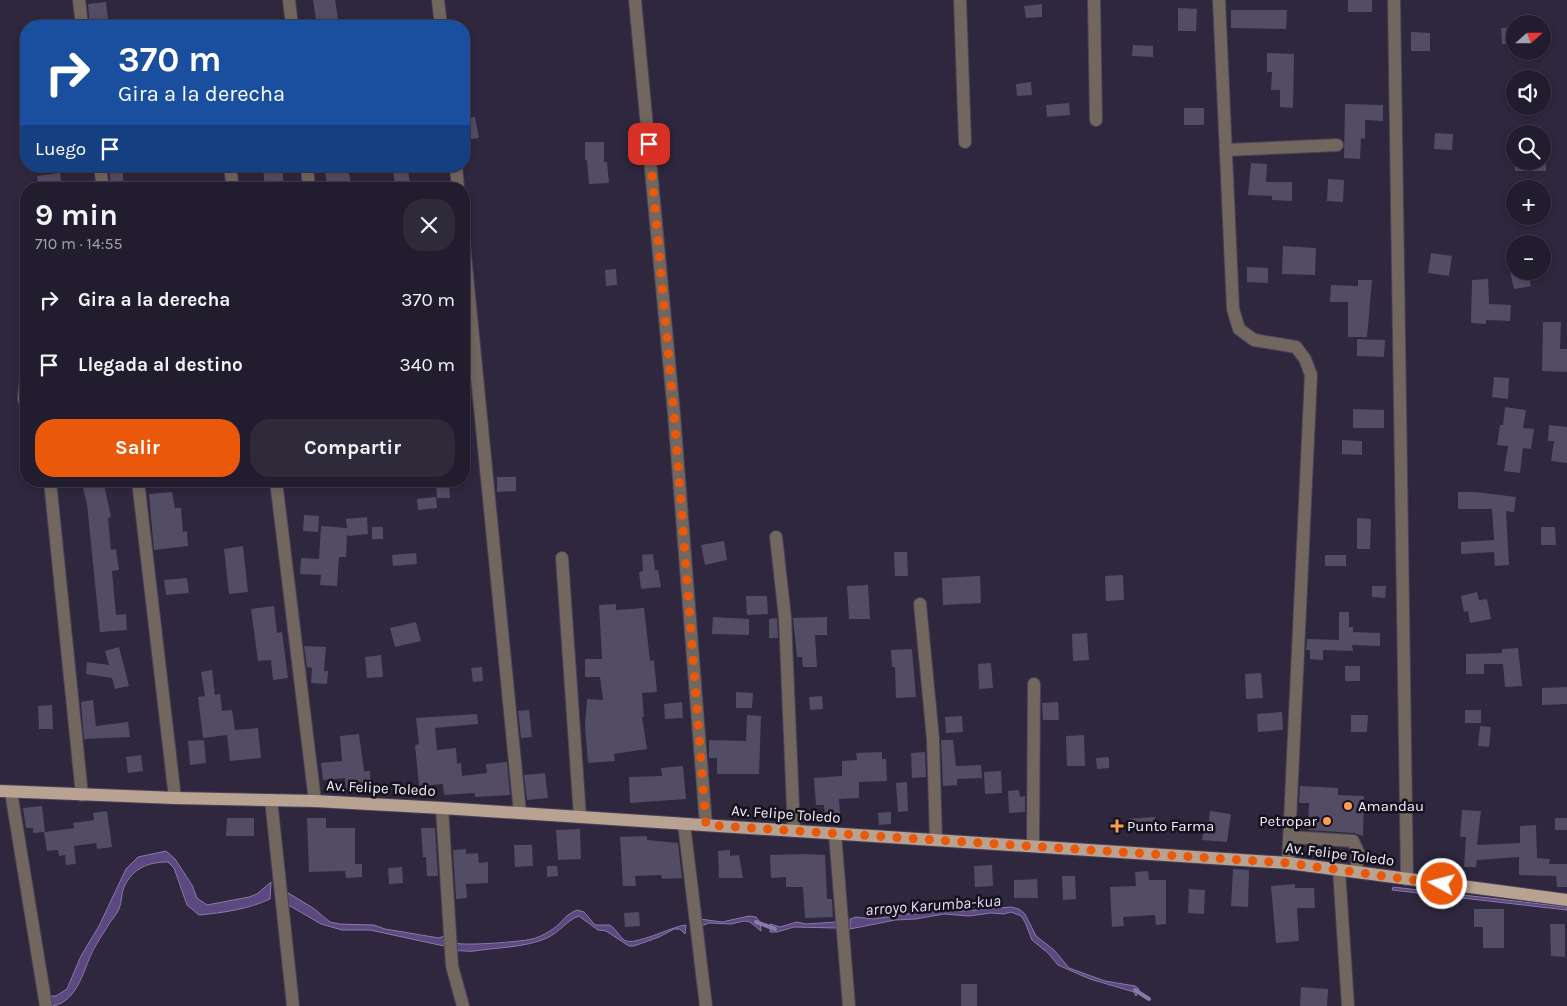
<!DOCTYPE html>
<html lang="es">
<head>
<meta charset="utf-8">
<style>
  body { margin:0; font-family:Karla,sans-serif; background:#2e2a3a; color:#f1f3f6; height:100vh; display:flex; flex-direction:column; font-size:19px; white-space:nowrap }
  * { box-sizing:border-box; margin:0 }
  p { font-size:16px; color:#a2a2aa }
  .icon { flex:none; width:28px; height:28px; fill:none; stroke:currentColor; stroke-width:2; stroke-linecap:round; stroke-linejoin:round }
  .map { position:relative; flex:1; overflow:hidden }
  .sheet { position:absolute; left:20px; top:182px; width:450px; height:305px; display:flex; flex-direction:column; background:#221d2e; border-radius:20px; box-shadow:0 2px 8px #0003,0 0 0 1px #3f3b4a }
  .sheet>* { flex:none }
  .hud { position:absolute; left:20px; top:20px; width:450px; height:152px; border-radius:20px; box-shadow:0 2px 8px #0003,0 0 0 1px #3f3b4a; background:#1a4fa0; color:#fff; overflow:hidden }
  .needle { width:32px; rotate:69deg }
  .buttons { position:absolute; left:1506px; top:15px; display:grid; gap:10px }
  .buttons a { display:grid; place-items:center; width:45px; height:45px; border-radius:50%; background:#221d2e; box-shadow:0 2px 8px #0003,0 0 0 1px #3f3b4a; font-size:25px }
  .pin { position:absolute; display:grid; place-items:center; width:42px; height:42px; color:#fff; margin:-21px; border-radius:10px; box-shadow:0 2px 8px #0006 }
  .me { position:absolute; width:55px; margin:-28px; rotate:277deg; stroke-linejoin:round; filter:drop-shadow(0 0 4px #0008) }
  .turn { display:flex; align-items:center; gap:18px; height:105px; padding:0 15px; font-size:22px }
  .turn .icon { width:65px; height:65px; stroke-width:2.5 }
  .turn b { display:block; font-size:35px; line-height:42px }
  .then { display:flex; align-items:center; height:48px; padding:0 15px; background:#0003; gap:10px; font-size:19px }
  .round { display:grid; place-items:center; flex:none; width:52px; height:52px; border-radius:20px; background:#2e2a3a }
  .head { display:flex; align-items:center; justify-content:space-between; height:85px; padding:0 15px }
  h1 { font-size:30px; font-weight:700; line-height:38px }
  .primary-button { display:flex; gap:10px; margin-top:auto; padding:10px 15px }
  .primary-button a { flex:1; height:58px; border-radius:20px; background:#ea580c; color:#fff; font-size:20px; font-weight:700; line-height:58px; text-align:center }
  .primary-button a+a { background:#2e2a3a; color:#f1f3f6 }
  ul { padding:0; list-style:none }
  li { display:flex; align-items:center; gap:15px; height:65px; padding:0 15px }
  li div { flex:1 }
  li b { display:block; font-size:19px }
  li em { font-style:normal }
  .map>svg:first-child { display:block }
</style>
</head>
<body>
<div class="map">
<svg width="1567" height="1006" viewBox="0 0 1567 1006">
  <rect width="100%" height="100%" fill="#2e273e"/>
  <path fill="#5c4982" stroke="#897aa7" d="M166,851L175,859L192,885L197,898L207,905L249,897L257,894L271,882L270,899C249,909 222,913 199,915L187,905L174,868L168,862C148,862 133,868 124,887C121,894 122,902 119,909C116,916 109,922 106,929C100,938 93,949 89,959C82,977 73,1006 49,1006L47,996H56L67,989L81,956L99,926L126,869L138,857Z
    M1393,887L1567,907V910L1392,890Z
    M285,891L313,908L330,922L339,924L374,925L385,929L439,938L444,936V946L370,930H342L321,924L285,903Z
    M1011,907L1019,909L1025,914L1036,936L1054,950L1069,968L1105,981L1135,986L1139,989L1136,996L1134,992L1090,979L1058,965L1048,953L1032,940L1025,922L1021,916L1011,912L1004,914L991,913L969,916L944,914L915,919L895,920L850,929V919L856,917L873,919L928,911H964Z
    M577,910L584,912L595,925H610C616,929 619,936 624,940C634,947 672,926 686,925L685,934L680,929H674L659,937L634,946H629L606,931L598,930L579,916C567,920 560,932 547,938C523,948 499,947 474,951C468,952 461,950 455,951V943C465,946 519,942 532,939C538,938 547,933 553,929C563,922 563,916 577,910Z
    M749,916L756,917L760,922L761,931L750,922L744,921L731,924L709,923L699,927L700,919L722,922Z
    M797,922L806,924L836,922V928L794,927L777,932H770V924L780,927Z"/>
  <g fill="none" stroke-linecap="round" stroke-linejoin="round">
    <path stroke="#897aa7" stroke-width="4" d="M756,922L775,929
      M1135,990L1149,999"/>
  </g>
  <path fill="#534c65" d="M313,0H335L338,19H335L336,26H317Z
    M1348,0H1372V12H1348Z
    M106,2L108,19L105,20L106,26H90L88,4Z
    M1042,4V17L1026,18L1024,6Z
    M1178,8L1197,9L1196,31H1178Z
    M1231,10H1287L1286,29L1231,28Z
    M1515,27V44H1502L1501,28Z
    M1411,32L1430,33V51H1411Z
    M1133,45L1153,46V57L1132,56Z
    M1267,53L1294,54L1293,108L1280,107V90H1271L1272,72H1267Z
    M1031,82L1032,95L1017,96L1016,84Z
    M1069,103L1070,115L1047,117L1046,105Z
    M1345,104L1383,105V121L1365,120V139L1361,138L1360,159L1344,158Z
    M1184,108H1204V125H1184Z
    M475,117L479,138L464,140V119Z
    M1435,133L1453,134L1452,150L1434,149Z
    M585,142H604V162H607L609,183L589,184L587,160H585Z
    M1514,161H1546V171H1515Z
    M1251,163L1267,164L1266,182H1292V201L1272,200V196L1248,195Z
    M109,166H122L124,187L111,189Z
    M263,166H282L284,189H265Z
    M324,166H348L351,186L328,189Z
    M392,166H407L411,189H396Z
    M60,173L62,189H39L37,176Z
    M1328,179L1344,180L1343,202L1327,201Z
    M1283,246L1316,248L1315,275L1282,274Z
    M1431,253L1452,256L1449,276L1428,273Z
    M1247,267L1268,268V283L1247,282Z
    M616,269L617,285L606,286L605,270Z
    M1510,271H1528L1531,286L1514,289Z
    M1488,279L1489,304L1511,305L1510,321L1486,320V324L1471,323L1472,280Z
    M1358,280H1372L1367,337H1348V302H1330L1331,285L1358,286Z
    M1543,322H1561L1560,349H1567V372L1542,371Z
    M1357,339L1385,340L1384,357L1357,356Z
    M1494,377L1509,378L1508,399L1492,397Z
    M1505,407L1526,410L1523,428L1534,429L1531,449L1523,448L1520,473L1504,471L1508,446L1497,445L1500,425H1503Z
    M1353,409L1384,410V428H1353Z
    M1549,425L1567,427V463L1551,461L1554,441H1548Z
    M1342,440L1362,441V455L1342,454Z
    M497,477H516V491L497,492Z
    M84,481H99V485L104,484L111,517L108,518L111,550L116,549L119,570L112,571L116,615L126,614L127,630L100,632L87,504L83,488Z
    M436,481H449L450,498H437Z
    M172,492L175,508H181L183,532L187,531L188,546L154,550L149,494Z
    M1458,492H1475L1516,497L1514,512L1506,511L1509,565L1495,566L1494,552L1461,554V542L1494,540L1492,509H1458Z
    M436,497L437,508L418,510L417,499Z
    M304,515L319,516L318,532L303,531Z
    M367,517L368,534L348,536L347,534L346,557H339L337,586L320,585L321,575L300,574L301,558L319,559L321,526L347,528L346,519Z
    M1357,518L1371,519L1370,549H1357Z
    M372,527H383V539H372Z
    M1541,527H1555L1556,545H1541Z
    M724,541L727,560L705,565L701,545Z
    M243,546L248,592L229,594L224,549Z
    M894,552H907L908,576H895Z
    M416,553L417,564L393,566L392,555Z
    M653,554L655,570H658L661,587L641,589L639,572L643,571L642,555Z
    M1325,555H1346V566H1325Z
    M1123,575L1124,600L1106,601L1105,576Z
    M980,576L981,603L943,605L942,578Z
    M187,578L189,593L166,595L164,580Z
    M868,585L870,619H849L847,586Z
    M1372,586H1386L1385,598L1372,597Z
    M1477,592L1479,600L1487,599L1491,619L1470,623L1468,611L1464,612L1461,596Z
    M746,596H767L768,614L747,615Z
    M616,604V610L644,608L650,661L654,660L657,692L642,693L644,717H642L647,749L614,754L615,761L588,763L585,726L587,699L603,700L600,677H585V659H602L599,605Z
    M274,606L277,633L282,632L288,678L273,680L271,660L258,661L251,609Z
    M1339,612H1349V627H1353V632L1380,633V646L1352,645L1353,651L1323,650V660L1310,659V650H1306L1307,639L1339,640Z
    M713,617L749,619V635L712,634Z
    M827,617V635H815L817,667H803L802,657H797L793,618Z
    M777,618L778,638H769V619Z
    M416,622L421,641L395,647L390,628Z
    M1087,633L1089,660L1073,661L1072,634Z
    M304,646L326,647L324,671H328L327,684L311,683L312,668L307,667Z
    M119,647L129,686L115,689L112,678L86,674L87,662L109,665L105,651Z
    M1518,648L1522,686L1505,687L1503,664H1484V674H1466V654L1502,653V649Z
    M912,649L916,697L896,698L895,667H892L891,650Z
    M381,655L383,677L367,678L365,657Z
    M991,663L993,688L979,689L978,664Z
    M1345,666H1360V681H1345Z
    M482,667L483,681L473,682L471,668Z
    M212,670L215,695L220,694L222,711L232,710L235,730L258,728L261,758L230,761L227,735L203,738L198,697L205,696L201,672Z
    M1261,673L1263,698L1246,699L1245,674Z
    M1567,687V704L1542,705V688Z
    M736,692L753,693L752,708H736Z
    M822,696L823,709L810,710L809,697Z
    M93,700L96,726L128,722L130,737L84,739L81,702Z
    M682,702L683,718L665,719L664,704Z
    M1058,702L1059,720H1043L1042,703Z
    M52,705L53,729H39L38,706Z
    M529,710L532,737L521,738L518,711Z
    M1465,710H1481V723H1465Z
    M1282,712L1283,730L1258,732L1257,714Z
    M477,714L478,724L435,728L437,750L456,748L457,764L461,763L462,776L487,773L486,764L507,762L510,795L475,797V793L444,795L443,784L419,786L415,745L419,744L416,718Z
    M747,715L761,716L759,774H717V758H709V740L746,741Z
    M1351,715H1368L1367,732H1351Z
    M962,716L963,732L946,733L945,717Z
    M1480,726L1491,727L1489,747L1478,746Z
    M359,734L364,771H370L371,788L346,790L345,778L323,780L321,763L342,761L340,736Z
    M1084,735L1085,766H1067L1066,736Z
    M204,740L206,763L190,765L188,741Z
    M941,740H953L956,766L981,765L982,778L957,779V785L943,786Z
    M882,752V759H886L887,781L859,782V798L839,799L840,815L825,816L824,805H816L814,778L842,776V761L857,760L856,753Z
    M925,752L926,777L912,778L911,753Z
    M141,755L143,771L128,773L126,757Z
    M1109,757V768L1097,769L1096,758Z
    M683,766L686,799L630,803L629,777L662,776L661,768Z
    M1001,771L1002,793L985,794L984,772Z
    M545,773L548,798L527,800L524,775Z
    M907,782L908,811L898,812L896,783Z
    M1300,786L1338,788V795L1364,796L1363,836L1354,833L1308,830L1309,803H1299Z
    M1019,790L1020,797L1025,796V812L1009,813L1008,791Z
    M42,806L45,832L74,828L73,823L94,820L93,813L107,811L112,847L97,849L96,843L74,846L76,864L66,865L65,855L59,856L58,850L47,851L44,832L33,833V828H26L23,808Z
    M1462,810L1481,811L1477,845L1520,843V826L1536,825L1537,858L1550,859L1549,864H1567V887H1557L1556,876L1519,875V857L1477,860L1476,867H1464L1466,837H1460Z
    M1210,811L1231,814L1227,842L1202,840L1204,827L1208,828Z
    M891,812V824L879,825L878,813Z
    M1155,817V828L1128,830L1127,819Z
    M227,818H254V836H226Z
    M307,818H326V828H355V864H362V877L346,878L345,871L309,872Z
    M1555,818H1567V830H1555Z
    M421,828H435L438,876H427L426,857H423Z
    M580,829L581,859L558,860L556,830Z
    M647,836V840L678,843L682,878L662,879L661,875L635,876L636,886H623L620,837Z
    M514,845H532L533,866L515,867Z
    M466,849V854L478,853L479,863L488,862V883L466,884L467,898L456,899L453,850Z
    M730,850V856L739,855L743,878H719L718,851Z
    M804,854L825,855L827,899H832L833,917L805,918L803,887H786V877L771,878L770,855Z
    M992,865L993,886L975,887L974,866Z
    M547,866H557L558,876L547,877Z
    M402,867L403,883L389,884L388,868Z
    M1233,869L1249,870L1248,907L1231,906Z
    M1148,871L1149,880H1166V924L1156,925L1155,915L1123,917L1124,926L1112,927L1110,887L1136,886L1135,872Z
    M1062,876H1075L1076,899L1063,900Z
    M1037,879L1038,898H1014V880Z
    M1295,884V888H1314L1315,908H1297L1299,941L1276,943L1271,886Z
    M1189,889L1205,890L1204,914L1188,913Z
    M1474,909H1504V948H1483V927H1474Z
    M639,912L640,926L625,927L624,913Z
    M1550,924H1565V957L1551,956Z
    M961,984H977V1006H961Z
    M1301,987L1328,989L1327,1006H1300Z"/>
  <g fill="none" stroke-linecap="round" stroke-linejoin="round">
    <g stroke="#494359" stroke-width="14">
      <path id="minor" d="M79,0L82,26
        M289,0L292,26
        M438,0L441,26
        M635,0L674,414L706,825
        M960,0L965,142
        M1094,0L1096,120
        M1219,0L1233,309L1239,329L1254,340L1296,347L1305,359L1311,375L1288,863
        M1394,0L1407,879
        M1226,150L1337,145
        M100,166L103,189
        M230,166L233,189
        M307,166L309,189
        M456,166L458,189
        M464,245L520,813
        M26,378L24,399L26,405
        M50,481L82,795
        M138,481L175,798
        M276,481L315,801
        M776,537L785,618L794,831
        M562,558L580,817
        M920,604L933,739L936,840
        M11,792L46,1006
        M271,800L293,1006
        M442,808L452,966L463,1006
        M684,824L706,1006
        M835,834L849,1006
        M1290,837L1353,841L1358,852L1356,872
        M1033,846L1034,684
        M1339,870L1348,1006"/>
    </g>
    <g stroke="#494359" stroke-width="14">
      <path id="major" d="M0,791L175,798L315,801L442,808L1288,863L1567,900"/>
    </g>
    <use href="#minor" stroke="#72675f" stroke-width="12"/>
    <use href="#major" stroke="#b8a291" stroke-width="12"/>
  </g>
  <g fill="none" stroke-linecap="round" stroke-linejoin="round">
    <path stroke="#ea580c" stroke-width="9" stroke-dasharray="0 16.2" d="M649,144L674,414L706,825L1288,863L1442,884"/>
  </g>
  <g fill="#fb9e51" stroke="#15121c" stroke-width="2">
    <circle cx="1348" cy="806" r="5"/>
    <circle cx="1327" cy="821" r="5"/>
    <path d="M1114.5 818.5h5v5h5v5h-5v5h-5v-5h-5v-5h5z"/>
  </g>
  <g text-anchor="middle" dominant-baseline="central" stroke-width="5" stroke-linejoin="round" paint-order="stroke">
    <g font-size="15" fill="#f2eefd" stroke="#15121c">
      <text transform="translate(381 788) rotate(3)">Av. Felipe Toledo</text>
      <text transform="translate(786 814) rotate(4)">Av. Felipe Toledo</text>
      <text transform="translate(1340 854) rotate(7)">Av. Felipe Toledo</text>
    </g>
    <g font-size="15" fill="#f2eefd" stroke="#15121c" text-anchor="start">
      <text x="1358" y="806">Amandau</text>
      <text x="1317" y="821" text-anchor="end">Petropar</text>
      <text x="1127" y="826">Punto Farma</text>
    </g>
    <g font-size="16" font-style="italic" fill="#e5dbfe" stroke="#15121c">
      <text transform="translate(933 905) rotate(-4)">arroyo Karumba-kua</text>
    </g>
  </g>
</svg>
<div class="buttons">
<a><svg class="needle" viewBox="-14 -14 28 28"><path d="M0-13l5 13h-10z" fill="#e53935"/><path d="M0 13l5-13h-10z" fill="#a2a2aa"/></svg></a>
<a><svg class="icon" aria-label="sound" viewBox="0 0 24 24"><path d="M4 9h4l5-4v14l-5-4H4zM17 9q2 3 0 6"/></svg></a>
<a><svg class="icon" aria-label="search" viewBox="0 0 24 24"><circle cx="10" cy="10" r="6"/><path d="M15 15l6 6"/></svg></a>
<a>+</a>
<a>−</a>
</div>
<div class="pin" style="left:649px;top:144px;background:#d93025"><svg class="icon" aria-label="arrive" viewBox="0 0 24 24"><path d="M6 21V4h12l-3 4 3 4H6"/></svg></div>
<svg class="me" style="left:1442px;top:884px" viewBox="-20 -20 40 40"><circle r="17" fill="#ea580c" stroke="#fff" stroke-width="3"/><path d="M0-11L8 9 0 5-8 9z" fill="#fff"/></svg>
<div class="hud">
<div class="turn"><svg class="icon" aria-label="right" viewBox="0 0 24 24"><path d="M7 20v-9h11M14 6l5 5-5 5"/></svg><div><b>370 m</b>Gira a la derecha</div></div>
<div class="then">Luego<svg class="icon" aria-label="arrive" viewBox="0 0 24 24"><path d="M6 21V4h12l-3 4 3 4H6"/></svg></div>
</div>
<section class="sheet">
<div class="head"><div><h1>9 min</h1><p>710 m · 14:55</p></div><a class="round"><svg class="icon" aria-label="close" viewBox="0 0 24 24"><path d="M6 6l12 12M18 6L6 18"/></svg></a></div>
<ul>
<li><svg class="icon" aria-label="right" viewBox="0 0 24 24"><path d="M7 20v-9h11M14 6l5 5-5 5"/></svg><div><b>Gira a la derecha</b></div><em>370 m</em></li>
<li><svg class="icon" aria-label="arrive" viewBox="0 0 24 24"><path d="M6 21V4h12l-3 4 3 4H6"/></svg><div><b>Llegada al destino</b></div><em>340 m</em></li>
</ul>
<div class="primary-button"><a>Salir</a><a>Compartir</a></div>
</section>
</div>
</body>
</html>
